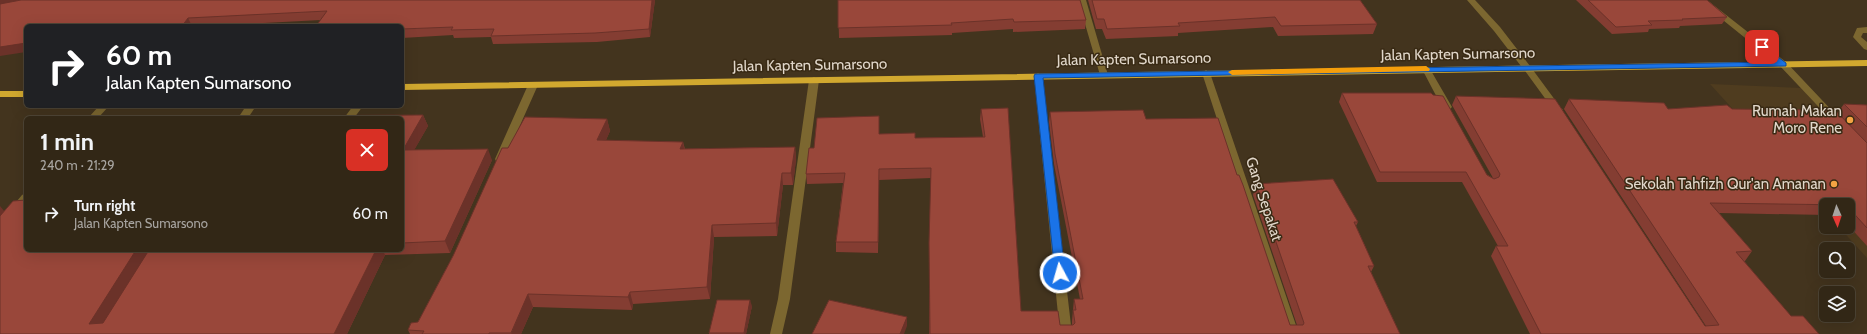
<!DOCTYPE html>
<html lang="en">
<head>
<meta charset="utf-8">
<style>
  body { margin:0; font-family:Cabin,sans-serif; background:#3a2f1f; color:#f1f3f6; height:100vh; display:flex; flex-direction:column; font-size:15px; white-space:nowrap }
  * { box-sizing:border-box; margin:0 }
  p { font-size:13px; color:#a8a5a1 }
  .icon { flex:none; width:22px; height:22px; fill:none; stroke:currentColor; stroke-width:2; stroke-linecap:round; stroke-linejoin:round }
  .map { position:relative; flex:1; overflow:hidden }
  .sheet { position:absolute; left:24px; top:116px; width:380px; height:136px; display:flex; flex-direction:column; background:#322716; border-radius:6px; box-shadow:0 4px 16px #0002,0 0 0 1px #4d4435 }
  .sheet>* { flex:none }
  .hud { position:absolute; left:24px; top:24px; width:380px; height:84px; border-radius:6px; box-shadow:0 4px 16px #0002,0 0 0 1px #4d4435; background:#202124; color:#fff; overflow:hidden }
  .needle { width:26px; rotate:177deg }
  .buttons { position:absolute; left:1819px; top:198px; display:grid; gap:8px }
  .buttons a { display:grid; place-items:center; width:36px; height:36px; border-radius:6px; background:#322716; box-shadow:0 4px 16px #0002,0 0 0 1px #4d4435; font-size:20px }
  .pin { position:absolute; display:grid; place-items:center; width:34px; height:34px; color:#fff; margin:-17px; border-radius:8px; box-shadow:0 2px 6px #0006 }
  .me { position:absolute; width:44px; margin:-22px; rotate:354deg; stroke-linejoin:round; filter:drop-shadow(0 0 3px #0008) }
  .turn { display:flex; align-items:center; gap:14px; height:84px; padding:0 16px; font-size:18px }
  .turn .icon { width:52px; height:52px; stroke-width:2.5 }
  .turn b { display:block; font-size:28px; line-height:34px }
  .round { display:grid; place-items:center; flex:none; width:42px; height:42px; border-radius:6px; background:#3a2f1f }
  .head { display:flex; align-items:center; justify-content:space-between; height:68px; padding:0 16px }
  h1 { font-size:24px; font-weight:700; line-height:30px }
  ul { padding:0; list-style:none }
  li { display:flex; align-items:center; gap:12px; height:60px; padding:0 16px }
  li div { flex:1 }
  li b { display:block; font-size:15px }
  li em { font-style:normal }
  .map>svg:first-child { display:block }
</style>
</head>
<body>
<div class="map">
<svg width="1867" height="334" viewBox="0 0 1867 334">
  <rect width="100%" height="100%" fill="#43341e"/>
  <path fill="#4f3c1f" d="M1710,84L1801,88L1867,155V258L1839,227H1848V205H1826L1781,162Z"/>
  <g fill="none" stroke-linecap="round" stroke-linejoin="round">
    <path fill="#7c6730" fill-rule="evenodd" d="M1467,0H1475L1500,27L1530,66L1531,68L1530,70H1524L1494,31Z
      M1867,27V33H1863L1861,37L1867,42V50L1864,49L1853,37L1857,28Z
      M1426,66L1430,69L1452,107L1450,109L1447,110L1442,107L1422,69Z
      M99,106H109L98,118H88Z
      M246,106H256L248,118H238Z
      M26,193V204L4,231L0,232V221L22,195Z"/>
    <path fill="#7c6730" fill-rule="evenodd" d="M1078,0H1086L1108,75L1107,77H1101L1100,75Z
      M1698,0H1707L1786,62L1838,117L1840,119L1838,121H1832L1780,66Z
      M1527,65L1530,66L1561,108L1563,110L1561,112H1555L1523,68Z
      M1206,70L1210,73L1299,334H1287L1202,73Z
      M1038,73L1042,76L1072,334H1060L1034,76Z
      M814,77L819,80L790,299L782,334H770L778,299L809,80Z
      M533,82L538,85L505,159L500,162L496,161L495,159L528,85Z
      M353,106H363L354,118H344Z"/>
    <path fill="#d1a82f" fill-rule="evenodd" d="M1867,60V66L402,90V84Z
      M0,91H26V97H0Z"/>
  </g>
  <path fill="#843d32" d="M0,0H655L650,37L597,42L493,44L491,37L454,38L453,35L402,38V26L321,20L205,26H26Z
    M838,0L1086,20L1085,29L1013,32V29L952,33V35L839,38Z
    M1088,0H1360L1377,24L1373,34L1278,36L1273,27L1178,33V36L1106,39L1102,29H1096Z
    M1576,0H1707L1727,17L1722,24L1680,26L1679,28L1649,29L1648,32L1612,34Z
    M1342,93L1493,178L1452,105L1456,96L1705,326H1706L1564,109L1569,99L1668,109L1838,112L1844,104L1867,105V246L1848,225V205H1826V215L1719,213L1752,251L1745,261H1744L1791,316L1819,334H1530L1491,256L1496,246H1498L1462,182H1377L1339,102Z
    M981,109L1021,311L1060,325H1072V321L1074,299H1080L1054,164L1049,122L1050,112L1146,119L1237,175L1290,325H1297L1253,195L1256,184L1358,222L1356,226L1374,266L1371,272L1400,334H929L931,178L879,180L878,253L836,252V242L843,183L807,184L806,174L814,148L879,116V134L915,138L983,137L980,119Z
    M423,115L428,126L414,150L492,160L450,253L385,255L347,334H0L26,250H402V118Z
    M607,119L610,131L606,140L683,142L685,149L795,147L796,159L793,185H783L777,236L714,237L710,299L633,304L632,310L533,307L521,334H410L408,330L418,322L453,256Z
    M752,306L746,334H709V333Z"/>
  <path fill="#6b3229" d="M0,0H28L0,6Z
    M652,0H655L650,37L649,29Z
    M188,18L192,26H182Z
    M26,43V52L0,56V47Z
    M423,115L428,126L408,161L403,150Z
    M607,119L610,131L601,152L597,140Z
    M683,142L685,154L680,149Z
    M795,147L796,159L793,185L791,173Z
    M488,149L492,160L450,253L445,241Z
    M879,169V180L878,253V242Z
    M782,173L783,185L777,236L776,223Z
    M0,206L5,212L0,219Z
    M712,225L714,237L710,299L707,287Z
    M136,250H151L99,334L89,324Z
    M376,250H383L385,255L347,334H334Z
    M630,292L633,304L632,310L628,297Z
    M528,294L533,307L521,334H511Z
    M750,300L752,306L746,334H744Z
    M907,317V326L904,334H900Z"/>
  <path fill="#99473a" stroke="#6b3229" d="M21,0H652L649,29L595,33L491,36L494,29L451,30L453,27L402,29V26H316L327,11L188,18L182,26H26V43L0,47V4Z
    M838,0H1080L1086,20L1014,22L1013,19L951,23L952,25L838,28Z
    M1092,0H1360L1377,24L1281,26L1275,17L1178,23L1180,26L1107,29L1104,19H1097Z
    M1588,0H1707L1727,17L1682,19L1683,20L1648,21L1652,25L1616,27Z
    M1342,93H1431L1433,95L1443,96L1487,175L1494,179L1499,177L1500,174L1456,96L1555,99L1705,326L1719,325L1569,99L1664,103L1668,109L1727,105L1732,109L1835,110L1867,143V228L1848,207V205L1710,203L1752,251L1736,252L1791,316H1803L1819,334H1541L1496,246H1508L1466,172H1380Z
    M1844,104L1867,105V127Z
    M1008,108L1021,311H1058L1060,325H1073L1075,323L1073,310H1076L1074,299H1083L1055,154L1050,112L1143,110L1146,119L1218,118L1237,175H1239L1243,185L1290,325H1303L1304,323L1256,184L1333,179L1358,222H1354L1374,266H1368L1400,334H930L929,243L931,168L879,169L878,242H836L845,173L806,174L809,148H814L817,118L879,116V134L915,133V138L985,137L981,109Z
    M423,115L403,150L488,149L445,241L402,243V118H255L257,116Z
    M525,117L607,119L597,140L683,142L680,149L795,147L791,173H782L776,223L712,225L707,287L630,292L628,297L528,294L511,333H489V334H422L424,331L408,330L411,323L418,322L453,256L502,148H508Z
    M26,200V250H136L89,324L103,323L149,250H376L334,334H0V216L13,201Z
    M717,300H750L744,333H709Z
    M829,300L907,317L900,334H812Z"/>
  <path fill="#1a73e8" stroke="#114b97" d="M1762,45L1786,63V66L1043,78L1065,273L1060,277L1055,273L1034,76L1035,74L1775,62L1759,49V46Z"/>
  <path fill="#f59e0b" d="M1426,66L1430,69L1429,71L1232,75L1228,72L1232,70Z"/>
  <g fill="#f4a443" stroke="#392a14" stroke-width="1.5">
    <circle cx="1850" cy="120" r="4"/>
    <circle cx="1834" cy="184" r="4"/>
  </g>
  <g text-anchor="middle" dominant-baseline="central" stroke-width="3" stroke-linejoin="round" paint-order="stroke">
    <g font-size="15" fill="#e1d7ca" stroke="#392a14">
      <text transform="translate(1458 54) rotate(-1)">Jalan Kapten Sumarsono</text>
      <text transform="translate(1134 59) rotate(-1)">Jalan Kapten Sumarsono</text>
      <text transform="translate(810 65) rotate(-1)">Jalan Kapten Sumarsono</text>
      <text transform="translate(1264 199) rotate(72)">Gang Sepakat</text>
    </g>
    <g font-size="15" fill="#e1d7ca" stroke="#392a14" text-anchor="end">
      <text x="1842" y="111">Rumah Makan<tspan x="1842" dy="17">Moro Rene</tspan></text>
      <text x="1826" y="184">Sekolah Tahfizh Qur'an Amanan</text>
    </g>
  </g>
</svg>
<div class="buttons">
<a><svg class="needle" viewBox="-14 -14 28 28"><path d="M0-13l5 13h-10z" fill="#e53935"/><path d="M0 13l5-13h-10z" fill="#a8a5a1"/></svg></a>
<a><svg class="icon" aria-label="search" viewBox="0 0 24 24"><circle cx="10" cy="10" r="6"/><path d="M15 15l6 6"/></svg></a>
<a><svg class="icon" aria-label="layers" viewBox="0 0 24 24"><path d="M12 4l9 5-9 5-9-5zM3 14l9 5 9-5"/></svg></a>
</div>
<div class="pin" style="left:1762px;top:47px;background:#d93025"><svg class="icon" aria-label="arrive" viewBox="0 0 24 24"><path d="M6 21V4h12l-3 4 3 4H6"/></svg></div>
<svg class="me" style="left:1060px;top:273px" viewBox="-20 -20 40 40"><circle r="17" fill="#1a73e8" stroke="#fff" stroke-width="3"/><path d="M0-11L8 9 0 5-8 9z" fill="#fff"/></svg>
<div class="hud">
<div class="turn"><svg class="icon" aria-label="right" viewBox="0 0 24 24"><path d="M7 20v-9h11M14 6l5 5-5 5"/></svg><div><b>60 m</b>Jalan Kapten Sumarsono</div></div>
</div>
<section class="sheet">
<div class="head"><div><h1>1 min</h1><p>240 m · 21:29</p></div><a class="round" style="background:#d93025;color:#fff"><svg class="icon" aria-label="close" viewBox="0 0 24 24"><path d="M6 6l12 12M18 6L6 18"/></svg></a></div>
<ul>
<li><svg class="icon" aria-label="right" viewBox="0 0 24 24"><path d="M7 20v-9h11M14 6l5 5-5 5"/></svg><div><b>Turn right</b><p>Jalan Kapten Sumarsono</p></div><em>60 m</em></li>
</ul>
</section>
</div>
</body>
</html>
